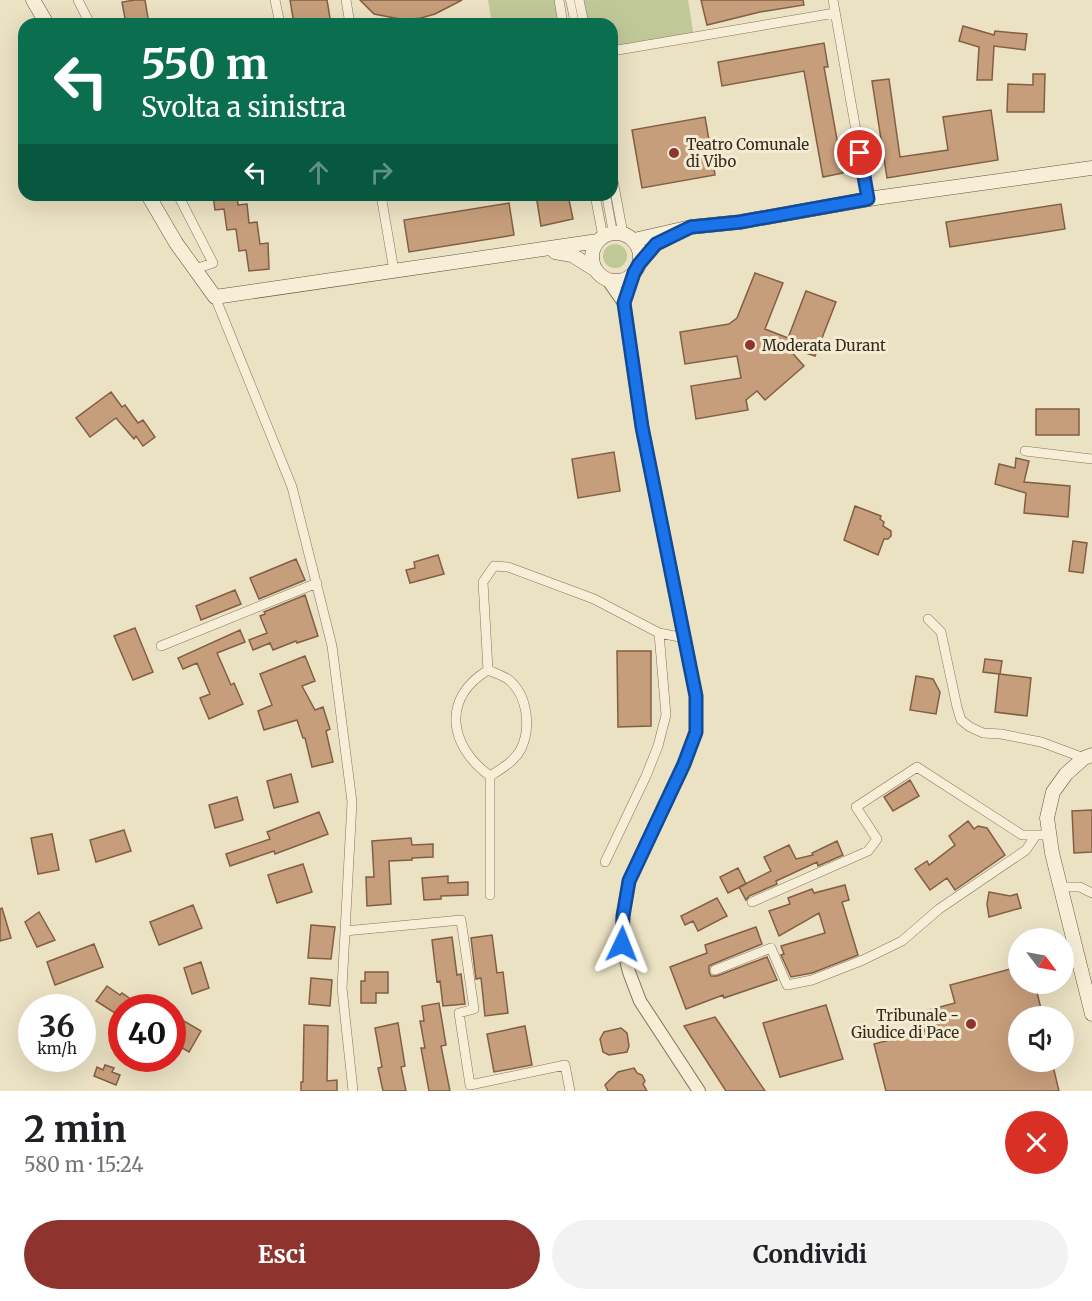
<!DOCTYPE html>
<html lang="it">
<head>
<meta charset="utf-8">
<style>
  body { margin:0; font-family:Merriweather,serif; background:#f2f2f2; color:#202124; height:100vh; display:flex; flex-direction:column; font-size:22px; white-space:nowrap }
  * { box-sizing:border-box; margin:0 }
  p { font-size:20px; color:#757577 }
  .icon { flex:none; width:33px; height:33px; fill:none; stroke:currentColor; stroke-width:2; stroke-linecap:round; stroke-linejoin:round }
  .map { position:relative; height:1091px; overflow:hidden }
  .panel { display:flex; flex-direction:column; background:#fff; flex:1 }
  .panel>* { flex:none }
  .top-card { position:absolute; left:18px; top:18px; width:600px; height:183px; border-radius:18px; box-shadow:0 6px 24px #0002; background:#0b6e4f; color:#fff; overflow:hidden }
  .needle { width:39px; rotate:122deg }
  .tools { position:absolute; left:1008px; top:928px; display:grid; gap:12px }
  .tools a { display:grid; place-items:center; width:66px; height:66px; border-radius:50%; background:#fff; box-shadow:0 6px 24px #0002; font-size:30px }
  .speed { position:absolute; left:18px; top:994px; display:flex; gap:12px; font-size:30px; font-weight:700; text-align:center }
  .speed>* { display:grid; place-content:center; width:78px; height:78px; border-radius:50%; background:#fff; box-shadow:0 6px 24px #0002; line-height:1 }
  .speed small { font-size:15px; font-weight:400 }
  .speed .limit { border:9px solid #d22; background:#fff; color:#111 }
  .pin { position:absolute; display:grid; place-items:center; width:51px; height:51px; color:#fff; margin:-26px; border:3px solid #fff; border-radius:50%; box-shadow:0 2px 6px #0007 }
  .me { position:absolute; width:66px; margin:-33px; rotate:2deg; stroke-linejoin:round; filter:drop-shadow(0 0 4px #0008) }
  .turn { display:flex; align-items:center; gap:21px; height:126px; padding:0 24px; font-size:27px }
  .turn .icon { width:78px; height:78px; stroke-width:2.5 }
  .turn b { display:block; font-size:42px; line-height:51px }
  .lanes { display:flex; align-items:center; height:57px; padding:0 24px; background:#0003; justify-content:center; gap:30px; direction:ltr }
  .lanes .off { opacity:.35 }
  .round { display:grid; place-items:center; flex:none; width:63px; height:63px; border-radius:32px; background:#f2f2f2 }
  .summary { display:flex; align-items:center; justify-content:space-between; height:102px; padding:0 24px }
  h1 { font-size:36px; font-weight:700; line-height:45px }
  .button { display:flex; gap:12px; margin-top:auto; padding:12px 24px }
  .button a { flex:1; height:69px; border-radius:36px; background:#8f332f; color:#fff; font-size:24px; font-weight:700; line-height:69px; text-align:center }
  .button a+a { background:#f2f2f2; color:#202124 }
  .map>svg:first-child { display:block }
</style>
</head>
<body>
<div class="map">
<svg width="1092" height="1091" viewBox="0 0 1092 1091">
  <rect width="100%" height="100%" fill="#ebe1c3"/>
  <path fill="#c1c898" d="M488,0H559L563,24H492Z
    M579,0H688L694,37L612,51V24H584Z
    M603 256a12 12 0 1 1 24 0a12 12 0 1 1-24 0Z"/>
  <path fill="#c79e7b" stroke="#825e43" stroke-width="1.5" d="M135,0H145L149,24H126L122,2Z
    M290,0H327L331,24H294Z
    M360,0H462L435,14L421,18L405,20L374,14Z
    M701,0H803L804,5L760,12L707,25Z
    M963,26L994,35L995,31L1027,34L1025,50L994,46L992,80H977L979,47L959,41Z
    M824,43L828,67H824L843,173L823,177L804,71L722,86L718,62Z
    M1033,74H1045L1044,112H1007L1008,84L1033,85Z
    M889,79L900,157L948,150L943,117L991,110L998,160L887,178L872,81Z
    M705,117L715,175L642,188L632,130Z
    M213,195H237L238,205L247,204L249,223L257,222L260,244L268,243L269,269L249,271L246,250L239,251L236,229L227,230L224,209L215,210Z
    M536,195H568L573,219L541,226Z
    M509,203L514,235L409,252L404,220Z
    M1061,204L1065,229L950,247L946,222Z
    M755,273L783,283L765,329L788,338L806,291L836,302L815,356L787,347L804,366L765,400L757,391L746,400L748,410L696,419L691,386L741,378L737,356L685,364L680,332L729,324L737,318Z
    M111,392L122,407L125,405L138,423L143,420L155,437L143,446L136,436L134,439L116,418L90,437L76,418Z
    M1036,409H1079V435H1036Z
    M614,452L620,491L578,498L572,459Z
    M1016,458L1029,461L1024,482L1070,486L1068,517L1024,513L1026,493L995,484L999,464L1015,468Z
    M855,506L881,516L880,519L884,522L883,526L891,531V536L888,539H884L878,555L844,540Z
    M1073,541L1087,543L1083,573L1069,571Z
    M438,555L444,574L410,583L406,570L415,568L414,562Z
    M296,559L305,580L259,599L250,578Z
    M235,590L241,604L201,620L196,606Z
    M305,595L318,636L297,643L296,641L273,650L270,643L253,650L249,640L267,633L260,616L265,614L264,612Z
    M135,628L153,672L133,680L114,636Z
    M240,630L245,642L217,653L231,685L234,683L243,704L209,719L200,698L210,694L197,663L183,669L178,658Z
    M617,651H651V726L618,727Z
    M305,656L315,681L302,686L315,710L323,707L330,729L326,731L333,762L312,767L305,738H303L297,720L264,730L258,711L272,705L260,674Z
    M985,659L1002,661L1000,674L1031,678L1027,716L995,712L999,674L983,672Z
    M916,676L933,679L940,692L936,714L910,710Z
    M291,774L298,802L274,808L267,781Z
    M910,780L919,796L893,811L884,797Z
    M237,797L243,820L215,828L209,805Z
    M1092,810V852L1074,853L1072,811Z
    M319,812L328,834L275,854L274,851L230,866L226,854L270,839L267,832Z
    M968,821L974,829L978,826L987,828L1005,855L955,890L947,878L930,890L915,869L927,861L929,865L955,845L949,836Z
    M124,830L131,851L96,862L90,840Z
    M52,834L59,870L38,874L31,838Z
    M411,838L412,845L433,844V857L412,858V860L389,861L391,904L367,906L366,877H374L372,841Z
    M837,841L843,855L818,866L817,862L776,881L777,884L749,896L746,900L739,887L771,871L764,857L789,845L796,859L813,855L812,853Z
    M303,864L312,892L277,903L268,875Z
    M738,868L746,884L728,893L720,877Z
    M448,876V883L468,882V895L441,896V899L424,900L422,878Z
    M845,885L849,900L842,902L858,955L812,973L791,977L781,955L784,954L781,946L825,933L819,913L779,936L769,911L790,904L788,898L812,889L814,893Z
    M989,892L1010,896L1017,894L1021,908L989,917L987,904Z
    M717,898L727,916L698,931L693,921L685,925L681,916Z
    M193,905L202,928L159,945L150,922Z
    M2,908L11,938L0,941V909Z
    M39,912L55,940L37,947L25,922Z
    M311,925L335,927L331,959L308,958Z
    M756,927L762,944L713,964L709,966V972L711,976H717L767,957L777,980L724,998L723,995L686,1009L670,967L707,953L705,945Z
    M492,935L497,973L503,972L508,1013L485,1016L481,978L476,979L471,938Z
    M452,937L457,975L461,974L465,1004L443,1006L440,981L437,982L432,940Z
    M94,944L103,967L55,985L47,962Z
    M201,962L209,988L192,994L184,968Z
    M1018,967V984H1035L1043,1017H1018V1062H1052L1059,1091H886L874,1044L925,1031L921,1012L955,1003L950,985Z
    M365,972H388V993H376V1003H361V981H365Z
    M311,978L332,980L330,1006L309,1004Z
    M107,986L120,995L122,993L143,1008H122V1013H115L96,1001Z
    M439,1003L446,1045L441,1046L450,1091H429L421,1048H425L420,1021H424L422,1006Z
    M826,1005L843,1059L780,1077L763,1023Z
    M172,1014L201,1031L189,1052L172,1042Z
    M715,1017L765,1091H726L684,1026Z
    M398,1023L405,1066L401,1067L406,1091H383L378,1068L382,1067L375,1028Z
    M304,1025L328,1026L327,1081L337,1080V1091H301V1082H303Z
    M525,1026L532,1065L494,1072L487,1034Z
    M621,1028L627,1033L629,1046L627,1052L609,1055L603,1052L600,1039L604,1032Z
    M105,1065L114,1068L112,1072L120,1075L116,1085L94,1076L97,1067L103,1070Z
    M634,1068L637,1073L642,1075L645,1081L643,1084L647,1091H608L605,1085L618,1072Z"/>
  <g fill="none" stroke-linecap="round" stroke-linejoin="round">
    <g stroke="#84735b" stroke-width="9">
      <path id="pedestrian" d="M570,0L575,24
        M606,195L613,233"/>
    </g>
    <g stroke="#84735b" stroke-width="10">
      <path id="minor" d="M78,0L90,24
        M275,0L280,24
        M346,0L350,24
        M559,0L563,24
        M579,0L584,24
        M833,0L868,199
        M612,51L835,13
        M612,175L623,234
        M178,195L213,263L195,269
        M381,195L394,271
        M595,195L603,237
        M215,297L292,487L332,646L352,802L342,988L353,1091
        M1025,451L1092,459
        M928,619L941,632L957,707L961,720L970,727L983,733L1001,734L1041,742L1084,758
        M659,633L685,638
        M161,646L317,583
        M488,670L483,582L494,566L508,567L594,599L659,633L666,715L658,746L646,776L605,862
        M490,776C449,746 441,699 488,670C495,673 504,676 509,680C528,696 531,728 521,749C515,761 501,769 490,776V895
        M1061,887H1080L1092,893
        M752,902L868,851L877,839L856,807L917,767L1022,835H1049
        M345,931L461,920L474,1009L459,1013L470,1085L565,1065L570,1091
        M715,970L771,948L787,985L812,980L863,960L902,941L939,909L1026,850L1036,835"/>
    </g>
    <g stroke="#84735b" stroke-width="14">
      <path id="tertiary" d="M608,280L624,303L642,427L696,696V732L684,764L629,881L623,916L622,944L629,972L640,1001L699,1091
        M624,303L634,273"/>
    </g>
    <g stroke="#66543e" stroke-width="15">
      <path id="secondary" d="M33,0L47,24
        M148,195L176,243L215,297L598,241
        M592 257a24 24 0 1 1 48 0a24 24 0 1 1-48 0Z
        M634,240L691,227L740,222L875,198L1092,168
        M555,252L572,255L596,270
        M639,264L656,244L670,237
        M1092,755L1084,758L1066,774L1053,792L1047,818L1052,853L1092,1014"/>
    </g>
    <use href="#pedestrian" stroke="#f6eed6" stroke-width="8"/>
    <use href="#minor" stroke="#f6eed6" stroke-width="9"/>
    <use href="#tertiary" stroke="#f6eed6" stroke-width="12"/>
    <use href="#secondary" stroke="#f6eed6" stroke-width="14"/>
  </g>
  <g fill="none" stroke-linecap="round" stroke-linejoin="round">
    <g stroke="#114b97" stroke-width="15">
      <path id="route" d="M622,944L623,916L629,881L684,764L696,732V696L642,427L624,303L634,273L639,264L656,244L691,227L740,222L868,199L860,153"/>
    </g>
    <use href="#route" stroke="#1a73e8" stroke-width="10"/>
  </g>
  <g fill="#8f332f" stroke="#f3ebd2" stroke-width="2">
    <circle cx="674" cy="153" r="6"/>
    <circle cx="750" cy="345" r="6"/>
    <circle cx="971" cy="1024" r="6"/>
  </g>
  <g text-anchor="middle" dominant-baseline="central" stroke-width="6" stroke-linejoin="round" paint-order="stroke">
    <g font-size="15" fill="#352a1e" stroke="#f3ebd2" text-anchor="start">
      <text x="686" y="144">Teatro Comunale<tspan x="686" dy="17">di Vibo</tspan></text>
      <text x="762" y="345">Moderata Durant</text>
      <text x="959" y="1015" text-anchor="end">Tribunale -<tspan x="959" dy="17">Giudice di Pace</tspan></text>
    </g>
  </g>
</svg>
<div class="tools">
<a><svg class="needle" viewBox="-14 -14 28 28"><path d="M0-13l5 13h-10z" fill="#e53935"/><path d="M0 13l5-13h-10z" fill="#757577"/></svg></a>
<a><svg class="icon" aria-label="sound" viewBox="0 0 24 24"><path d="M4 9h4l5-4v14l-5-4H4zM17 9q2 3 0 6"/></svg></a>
</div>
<div class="speed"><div>36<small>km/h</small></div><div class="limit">40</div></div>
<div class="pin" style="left:860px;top:153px;background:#d93025"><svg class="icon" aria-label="arrive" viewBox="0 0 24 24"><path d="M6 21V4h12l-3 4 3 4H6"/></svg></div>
<svg class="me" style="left:622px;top:944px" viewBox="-20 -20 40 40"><path d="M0-17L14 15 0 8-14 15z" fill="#1a73e8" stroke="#fff" stroke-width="4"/></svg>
<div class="top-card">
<div class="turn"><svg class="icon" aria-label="left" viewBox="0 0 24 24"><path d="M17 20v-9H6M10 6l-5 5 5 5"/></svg><div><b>550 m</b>Svolta a sinistra</div></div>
<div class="lanes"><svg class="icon" aria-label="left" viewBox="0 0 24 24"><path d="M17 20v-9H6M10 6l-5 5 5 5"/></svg><svg class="icon off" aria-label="ahead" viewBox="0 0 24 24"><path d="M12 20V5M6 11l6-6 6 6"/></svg><svg class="icon off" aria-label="right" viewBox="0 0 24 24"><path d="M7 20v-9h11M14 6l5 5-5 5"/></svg></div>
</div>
</div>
<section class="panel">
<div class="summary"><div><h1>2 min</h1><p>580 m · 15:24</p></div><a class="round" style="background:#d93025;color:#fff"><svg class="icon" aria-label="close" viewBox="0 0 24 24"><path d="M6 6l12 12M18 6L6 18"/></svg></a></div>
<div class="button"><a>Esci</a><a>Condividi</a></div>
</section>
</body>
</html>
